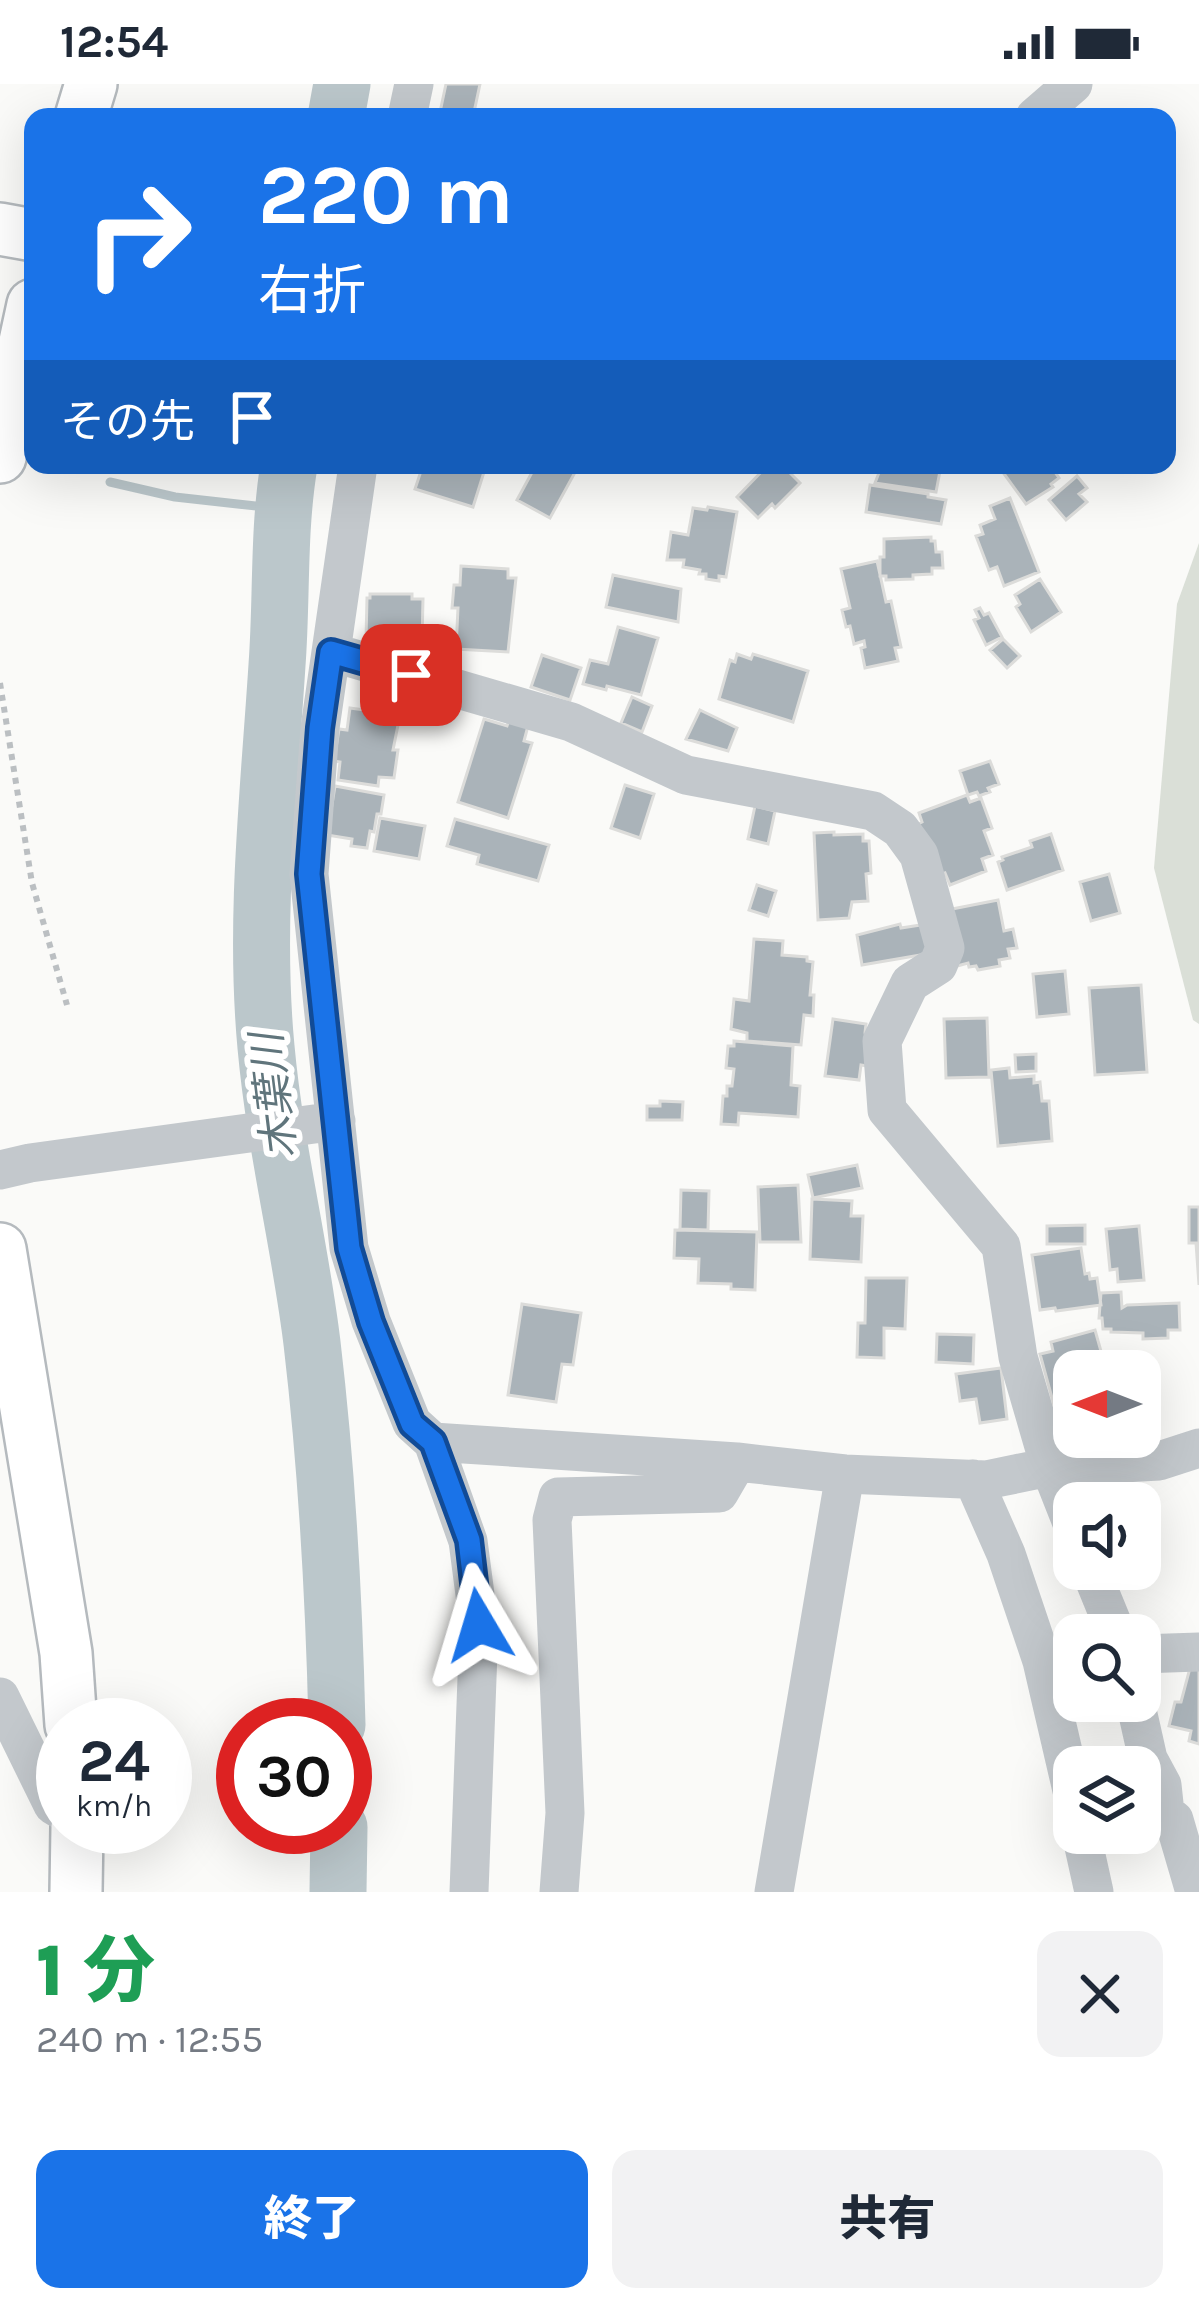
<!DOCTYPE html>
<html lang="ja">
<head>
<meta charset="utf-8">
<style>
  body { margin:0; font-family:Karla,"Noto Sans JP",sans-serif; background:#f2f2f3; color:#1f2937; height:100vh; display:flex; flex-direction:column; font-size:45px; white-space:nowrap }
  * { box-sizing:border-box; margin:0 }
  p { font-size:39px; color:#747a83 }
  .icon { flex:none; width:66px; height:66px; fill:none; stroke:currentColor; stroke-width:2; stroke-linecap:round; stroke-linejoin:round }
  .map { position:relative; height:1808px; overflow:hidden }
  .side { display:flex; flex-direction:column; background:#fff; flex:1 }
  .side>* { flex:none }
  .top-card { position:absolute; left:24px; top:24px; width:1152px; height:366px; border-radius:24px; box-shadow:0 12px 48px #0002; background:#1a73e8; color:#fff; overflow:hidden }
  .needle { width:78px; rotate:270deg }
  .fabs { position:absolute; left:1053px; top:1266px; display:grid; gap:24px }
  .fabs a { display:grid; place-items:center; width:108px; height:108px; border-radius:24px; background:#fff; box-shadow:0 12px 48px #0002; font-size:60px }
  .speed { position:absolute; left:36px; top:1614px; display:flex; gap:24px; font-size:60px; font-weight:700; text-align:center }
  .speed>* { display:grid; place-content:center; width:156px; height:156px; border-radius:50%; background:#fff; box-shadow:0 12px 48px #0002; line-height:1 }
  .speed small { font-size:30px; font-weight:400 }
  .speed .limit { border:18px solid #d22; background:#fff; color:#111 }
  .pin { position:absolute; display:grid; place-items:center; width:102px; height:102px; color:#fff; margin:-51px; border-radius:24px; box-shadow:0 6px 18px #0006 }
  .me { position:absolute; width:132px; margin:-66px; rotate:353deg; stroke-linejoin:round; filter:drop-shadow(0 0 9px #0008) }
  .turn { display:flex; align-items:center; gap:42px; height:252px; padding:0 36px; font-size:54px }
  .turn .icon { width:156px; height:156px; stroke-width:2.5 }
  .turn b { display:block; font-size:84px; line-height:102px }
  .then { display:flex; align-items:center; height:114px; padding:0 36px; background:#0003; gap:24px; font-size:45px }
  .round { display:grid; place-items:center; flex:none; width:126px; height:126px; border-radius:24px; background:#f2f2f3 }
  .overview { display:flex; align-items:center; justify-content:space-between; height:204px; padding:0 36px }
  h1 { font-size:72px; font-weight:800; line-height:90px; color:#1e9e55 }
  .button { display:flex; gap:24px; margin-top:auto; padding:24px 36px }
  .button a { flex:1; height:138px; border-radius:24px; background:#1a73e8; color:#fff; font-size:48px; font-weight:800; line-height:138px; text-align:center }
  .button a+a { background:#f2f2f3; color:#1f2937 }
  .status { display:flex; justify-content:space-between; align-items:center; height:84px; padding:0 60px; background:#fff; direction:ltr }
  .status svg { height:33px; fill:currentColor }
  .map>svg:first-child { display:block }
</style>
</head>
<body>
<div class="status"><b>12:54</b><svg viewBox="0 0 49 12"><path d="M0 12V9h3v3zM5 12V6h3v6zM10 12V3h3v9zM15 12V0h3v12zM26 1h20v11H26zM47 4h2v5h-2z"/></svg></div>
<div class="map">
<svg width="1199" height="1808" viewBox="0 0 1199 1808">
  <rect width="100%" height="100%" fill="#fafaf8"/>
  <path fill="#dadfd7" d="M1199,459V940L1193,936L1154,784L1177,520Z"/>
  <g fill="none" stroke-linecap="round" stroke-linejoin="round">
    <path stroke="#bbc7cb" stroke-width="9" d="M110,398L175,413L282,425"/>
    <path stroke="#bbc7cb" stroke-width="57" d="M336,33L342,0
      M289,381C278,447 282,514 277,581C269,707 254,836 266,963C275,1063 300,1160 312,1259C327,1386 334,1514 337,1641
      M338,1808L339,1743"/>
  </g>
  <path fill="#aab3b9" stroke="#dcdcda" stroke-width="3" d="M446,0H480L473,33H439Z
    M423,381H465L484,388L473,423L415,405Z
    M536,381H579L550,434L517,416Z
    M768,381H782L800,399L775,424L772,420L758,434L737,413Z
    M882,381H945L944,388L940,387L936,408L875,399Z
    M1010,381H1050L1059,394L1051,400L1053,403L1026,420L1002,387Z
    M1077,392L1087,404L1079,410L1087,418L1066,436L1049,416Z
    M870,401L928,410V413L946,416L941,440L866,428Z
    M1010,414L1039,488L1004,502L997,483L989,486L976,452L983,450L980,441L995,435L990,422Z
    M708,423L737,428L726,493L719,492V497L706,495V490H699L700,486L683,483L684,476H667L671,448L688,451L693,424L707,426Z
    M931,453V457H935L936,468H942L943,484H932V490L913,491V495L886,496V492H880V473H884V455Z
    M877,477L886,518L891,517L901,563L895,564L898,577L865,584L861,564L865,563L864,557L854,560L850,542L846,543L842,526L850,524L841,485Z
    M461,482L508,485V494H516L508,568L456,565L458,524H452L454,501H460Z
    M613,491L681,505L678,538L606,523Z
    M1040,495L1061,528L1031,548L1016,523L1020,520L1015,511Z
    M370,510H412V515H423L422,557L402,556L400,565L388,562L389,556H366L367,514H370Z
    M980,524L984,531L989,529L1002,553L986,561L974,536L979,534L975,526Z
    M618,543L658,554L641,611L607,602L606,606L583,600L590,576L608,580Z
    M1003,555L1020,572L1007,584L990,566Z
    M737,570L751,575L753,570L808,587L793,638L719,615L730,576L735,578Z
    M542,571L581,584L570,616L531,603Z
    M632,613L652,622L642,648L621,639Z
    M350,624L400,631L393,666H398L394,694L379,693L378,702L338,696L340,678L334,677L339,645L347,646Z
    M700,626L737,644L728,667L686,655Z
    M484,635L507,642L509,636L528,642L524,657L532,659L508,734L458,718Z
    M990,677L999,700L988,704L990,708L979,712L977,708L968,711L960,687Z
    M625,701L654,710L640,754L611,744Z
    M335,702L384,711L381,730H377L374,748L370,747L367,764L351,762L352,755L327,751Z
    M967,711L970,718L981,714L992,744L984,747L993,771L982,775L986,787L950,801L945,789L937,792L918,740L922,738L919,729Z
    M755,722L775,727L768,760L748,755Z
    M380,734L425,742L419,775L374,767Z
    M455,735L549,761L538,797L477,780L479,771L447,762Z
    M834,748V751L863,750V757H869L871,789L866,790L868,817L852,818L849,834L818,836L814,749Z
    M1051,750L1063,786L1007,806L998,778L1003,776L1002,773L1032,763L1030,757Z
    M1109,790L1120,829L1091,837L1080,798Z
    M757,801L776,807L768,832L749,826Z
    M998,816L1004,847L1013,845L1017,864L1008,865L1010,874L999,876L1000,882L978,886L976,882L969,883L968,879L957,882L947,826Z
    M900,840L901,844L927,840L932,869L862,881L857,851Z
    M754,855L783,857L782,871L807,873V877L813,878L810,911H814L813,932L804,931L801,961L747,957V949L731,945L734,915L749,917Z
    M1065,887L1069,930L1037,933L1033,890Z
    M1141,901L1147,988L1095,991L1089,904Z
    M987,934L989,993L946,994L944,935Z
    M833,935L866,940L865,949L873,983L861,981L859,996L825,992Z
    M734,957L793,962L791,1001L800,1002L798,1033L739,1029L738,1041L721,1040L723,1012H727V1002H732L734,985L726,984L728,962H734Z
    M1036,970V987L1016,988L1015,971Z
    M1009,984L1010,994L1034,992V999L1040,998L1042,1017H1049L1052,1057L998,1062L991,986Z
    M660,1017L683,1018L682,1036H647V1022H660Z
    M857,1081L862,1104L813,1114L808,1091Z
    M798,1101L801,1158H760L758,1103Z
    M681,1106L709,1107L708,1146L680,1145Z
    M812,1115L852,1117L851,1132H863L861,1178L810,1175Z
    M1189,1123H1199V1201L1196,1159H1189Z
    M1085,1141V1160H1047V1142Z
    M1139,1142L1144,1196L1118,1198L1117,1185L1110,1186L1106,1145Z
    M675,1146L757,1148L755,1206L731,1205V1200L698,1199L699,1175L674,1174Z
    M1081,1164L1085,1190L1089,1189L1090,1195L1097,1194L1101,1221L1056,1227L1055,1224L1040,1226L1032,1171Z
    M866,1194H907L905,1245L884,1244V1274L857,1273L858,1239H865Z
    M1121,1208L1122,1224L1127,1221L1179,1219L1180,1246H1168V1254L1143,1255V1249L1111,1248V1245H1103L1102,1234H1099L1101,1209Z
    M522,1220L581,1229L573,1281L562,1280L556,1318L508,1311Z
    M1095,1246L1106,1285L1074,1287V1320L1055,1325L1040,1270L1053,1267L1051,1258Z
    M937,1250L974,1251L973,1280L936,1278Z
    M1001,1284L1007,1335L980,1339L976,1315L960,1317L956,1290Z
    M1191,1580L1199,1582V1660L1189,1657L1191,1647L1169,1642L1175,1618H1181Z"/>
  <g fill="none" stroke-linecap="round" stroke-linejoin="round">
    <g stroke="#b5babe" stroke-width="56">
      <path id="major" d="M81,33L91,0
        M0,145L33,151
        M0,373L33,221
        M0,1165L66,1569L71,1641
        M76,1808L77,1743"/>
    </g>
    <path stroke="#bbbfc2" stroke-width="6" stroke-dasharray="6 6" stroke-linecap="butt" d="M0,599L32,799L67,921"/>
    <path stroke="#c3c8cc" stroke-width="39" d="M407,33L414,0
      M1035,33L1073,0
      M331,568L358,381
      M0,1086L30,1079L336,1037
      M433,1358L468,1457L479,1541L469,1808
      M973,1395L1006,1470L1042,1577L1074,1715
      M1074,1444L1050,1383L1018,1273L1001,1162L887,1026L882,957L910,899L938,881L945,864L919,771L900,745L873,727L686,691L571,638L331,568L320,644L309,790L349,1164L371,1237L412,1339L433,1358L737,1378L845,1390L986,1396L1050,1383L1159,1377L1199,1364
      M1090,1485L1117,1551
      M1140,1570L1199,1568
      M0,1613L53,1721L63,1727
      M1135,1617L1148,1675L1162,1701L1165,1729L1174,1736L1195,1808
      M1081,1749L1094,1808
      M559,1808L565,1729L552,1436L558,1413L719,1409L737,1378
      M774,1808L845,1390"/>
    <use href="#major" stroke="#fff" stroke-width="51"/>
  </g>
  <g fill="none" stroke-linecap="round" stroke-linejoin="round">
    <g stroke="#114b97" stroke-width="30">
      <path id="route" d="M411,591L331,568L320,644L309,790L349,1164L371,1238L412,1340L433,1358L469,1456L479,1541"/>
    </g>
    <use href="#route" stroke="#1a73e8" stroke-width="21"/>
  </g>
  <g text-anchor="middle" dominant-baseline="central" stroke-width="12" stroke-linejoin="round" paint-order="stroke">
    <g font-size="42" font-style="italic" fill="#60757c" stroke="#fff">
      <text transform="translate(274 1012) rotate(-97)">木葉川</text>
    </g>
  </g>
</svg>
<div class="fabs">
<a><svg class="needle" viewBox="-14 -14 28 28"><path d="M0-13l5 13h-10z" fill="#e53935"/><path d="M0 13l5-13h-10z" fill="#747a83"/></svg></a>
<a><svg class="icon" aria-label="sound" viewBox="0 0 24 24"><path d="M4 9h4l5-4v14l-5-4H4zM17 9q2 3 0 6"/></svg></a>
<a><svg class="icon" aria-label="search" viewBox="0 0 24 24"><circle cx="10" cy="10" r="6"/><path d="M15 15l6 6"/></svg></a>
<a><svg class="icon" aria-label="layers" viewBox="0 0 24 24"><path d="M12 4l9 5-9 5-9-5zM3 14l9 5 9-5"/></svg></a>
</div>
<div class="speed"><div>24<small>km/h</small></div><div class="limit">30</div></div>
<div class="pin" style="left:411px;top:591px;background:#d93025"><svg class="icon" aria-label="arrive" viewBox="0 0 24 24"><path d="M6 21V4h12l-3 4 3 4H6"/></svg></div>
<svg class="me" style="left:479px;top:1541px" viewBox="-20 -20 40 40"><path d="M0-17L14 15 0 8-14 15z" fill="#1a73e8" stroke="#fff" stroke-width="4"/></svg>
<div class="top-card">
<div class="turn"><svg class="icon" aria-label="right" viewBox="0 0 24 24"><path d="M7 20v-9h11M14 6l5 5-5 5"/></svg><div><b>220 m</b>右折</div></div>
<div class="then">その先<svg class="icon" aria-label="arrive" viewBox="0 0 24 24"><path d="M6 21V4h12l-3 4 3 4H6"/></svg></div>
</div>
</div>
<section class="side">
<div class="overview"><div><h1>1 分</h1><p>240 m · 12:55</p></div><a class="round"><svg class="icon" aria-label="close" viewBox="0 0 24 24"><path d="M6 6l12 12M18 6L6 18"/></svg></a></div>
<div class="button"><a>終了</a><a>共有</a></div>
</section>
</body>
</html>
